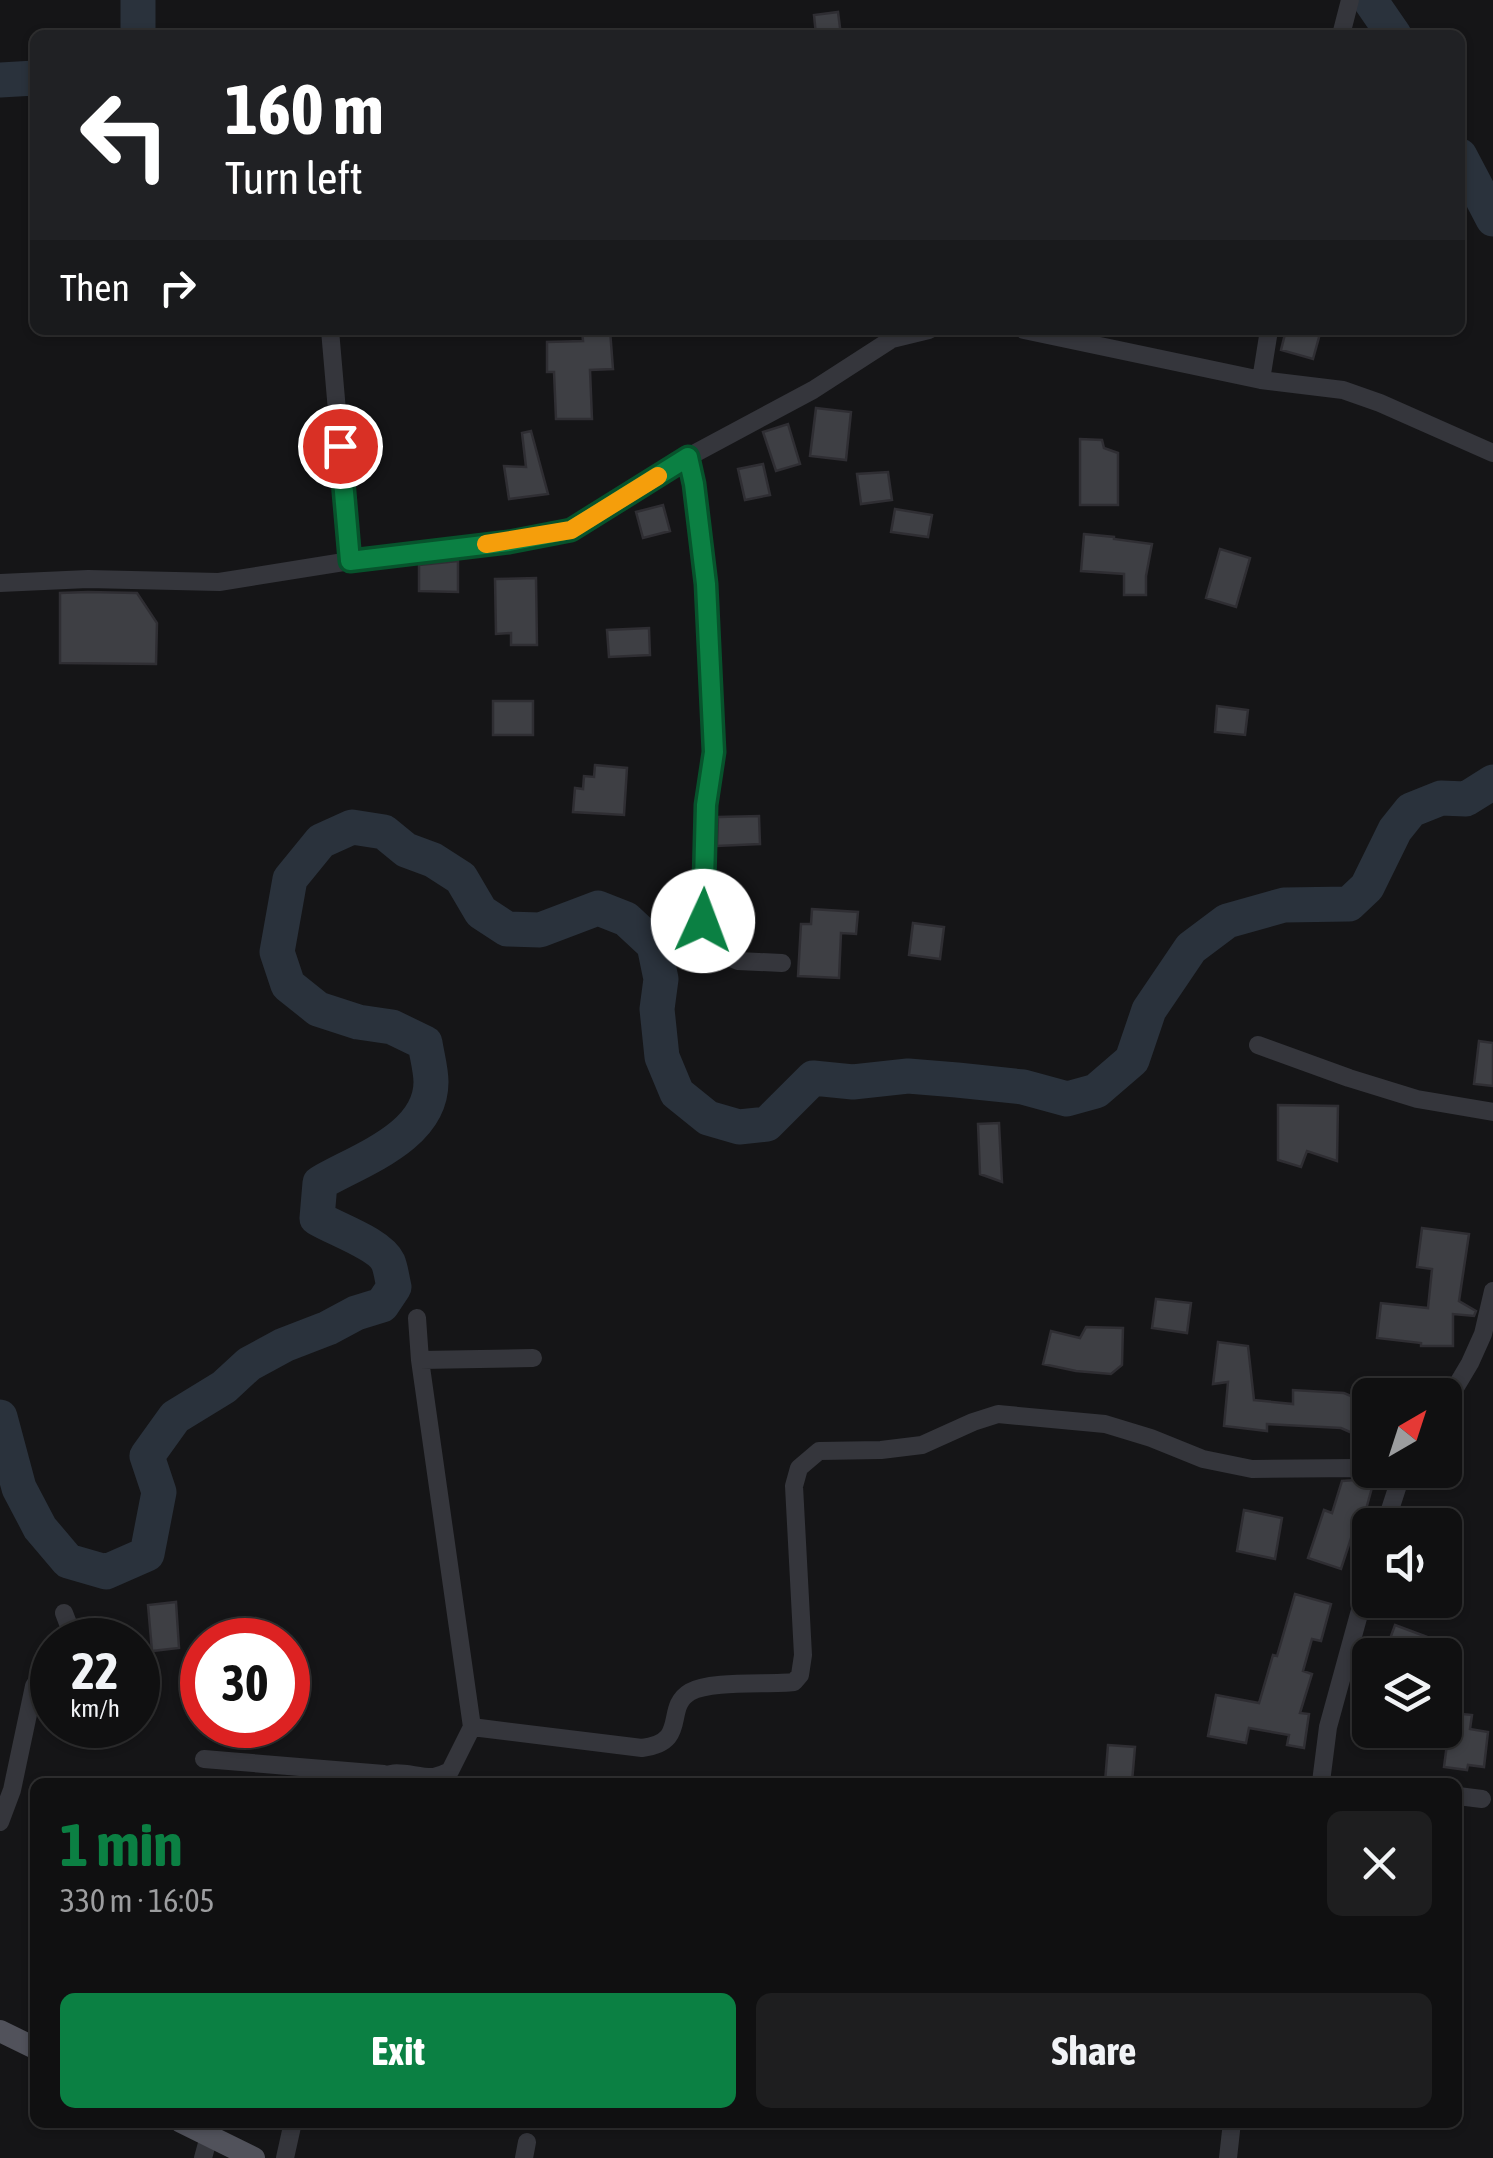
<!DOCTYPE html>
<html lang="en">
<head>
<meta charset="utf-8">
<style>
  body { margin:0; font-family:"Asap Condensed",sans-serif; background:#1e1e1f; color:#f1f3f6; height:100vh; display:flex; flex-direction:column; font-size:38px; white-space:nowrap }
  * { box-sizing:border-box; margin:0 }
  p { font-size:32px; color:#9c9d9f }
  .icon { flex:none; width:55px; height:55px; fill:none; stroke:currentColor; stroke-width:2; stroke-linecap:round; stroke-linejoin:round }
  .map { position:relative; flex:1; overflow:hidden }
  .details { position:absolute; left:30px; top:1778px; width:1432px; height:350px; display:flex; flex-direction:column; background:#101011; border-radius:15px; box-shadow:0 2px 8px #0004,0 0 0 2px #303031 }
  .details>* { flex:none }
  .top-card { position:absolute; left:30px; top:30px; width:1435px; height:305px; border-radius:15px; box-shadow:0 2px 8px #0004,0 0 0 2px #303031; background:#202124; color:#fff; overflow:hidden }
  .needle { width:65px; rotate:39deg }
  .tools { position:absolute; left:1352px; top:1378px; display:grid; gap:20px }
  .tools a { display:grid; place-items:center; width:110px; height:110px; border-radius:15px; background:#101011; box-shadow:0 2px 8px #0004,0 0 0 2px #303031; font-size:50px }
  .speed { position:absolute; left:30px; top:1618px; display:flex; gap:20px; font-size:50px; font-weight:700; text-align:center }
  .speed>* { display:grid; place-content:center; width:130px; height:130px; border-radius:50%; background:#101011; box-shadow:0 2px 8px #0004,0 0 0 2px #303031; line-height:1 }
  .speed small { font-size:25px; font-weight:400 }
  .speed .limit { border:15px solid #d22; background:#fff; color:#111 }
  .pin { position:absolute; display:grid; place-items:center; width:85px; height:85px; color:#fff; margin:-42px; border:5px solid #fff; border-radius:50%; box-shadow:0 2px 10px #0007 }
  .me { position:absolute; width:110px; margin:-55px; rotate:2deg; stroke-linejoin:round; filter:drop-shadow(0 0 8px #0008) }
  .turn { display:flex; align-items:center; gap:35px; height:210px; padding:0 30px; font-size:45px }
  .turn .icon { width:130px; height:130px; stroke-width:2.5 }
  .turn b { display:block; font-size:70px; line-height:85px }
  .then { display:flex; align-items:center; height:95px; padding:0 30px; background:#0003; gap:20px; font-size:38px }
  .round { display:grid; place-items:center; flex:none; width:105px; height:105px; border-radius:15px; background:#1e1e1f }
  .head { display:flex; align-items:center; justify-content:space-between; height:170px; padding:0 30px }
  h1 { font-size:60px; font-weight:700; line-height:75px; color:#0b8043 }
  .button { display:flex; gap:20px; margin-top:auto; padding:20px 30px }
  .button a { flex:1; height:115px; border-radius:15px; background:#0b8043; color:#fff; font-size:40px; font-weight:700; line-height:115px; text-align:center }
  .button a+a { background:#1e1e1f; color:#f1f3f6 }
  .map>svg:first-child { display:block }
</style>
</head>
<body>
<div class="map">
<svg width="1493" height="2158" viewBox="0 0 1493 2158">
  <rect width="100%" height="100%" fill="#151517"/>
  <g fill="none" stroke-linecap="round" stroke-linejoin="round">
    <path stroke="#2a323c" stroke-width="35" d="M1370,0L1394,35
      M138,35V0
      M0,80L35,78
      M1460,156L1493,219
      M0,1417L19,1488L40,1528L68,1561L106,1572L147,1554L159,1492L147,1456L175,1417L224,1387L249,1364L284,1345L328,1328L356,1313L382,1305L394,1287C392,1279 391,1269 388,1262C380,1244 335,1229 317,1218L320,1183C359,1160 431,1137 431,1082C431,1070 427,1056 425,1043L392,1027L358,1022L318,1009L288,985L277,952L290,879L321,841L352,827L384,832L406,850L433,860L461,878L481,912L507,929L540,930L598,908L626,919L654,945L661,979L657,1009L662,1057L677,1093L708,1118L739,1127L767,1124L813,1078L853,1082L908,1076L957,1080L1023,1087L1067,1099L1096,1091L1132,1060L1149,1010L1191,948L1227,921L1284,905L1349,904L1367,887L1395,830L1411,810L1441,798L1466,799L1493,782"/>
  </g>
  <path fill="#3e3f44" stroke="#2f2e33" stroke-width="2.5" d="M838,12L841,35H816L814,15Z
    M582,330H610L613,369L590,370L592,419H556L554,372H547V342L583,341Z
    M1286,330H1321L1313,359L1281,350Z
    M816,408L851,412L846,460L810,456Z
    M788,424L800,464L776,471L763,432Z
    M531,431L548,494L509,499L504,466L526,467L522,433Z
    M1080,439L1102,440L1104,448L1118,453V505H1080Z
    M763,464L770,495L745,500L738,469Z
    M888,472L892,500L861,504L857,474Z
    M663,505L670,531L643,538L636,512Z
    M895,509L932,515L928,537L891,532Z
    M1084,534L1114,537V539L1152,544L1146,576V595H1124V574L1081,571Z
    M1220,549L1250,558L1236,607L1206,598Z
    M458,561V592L419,591V565Z
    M536,578L537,645H511V633L496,634L495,579Z
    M88,592L137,593L157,623L156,664L60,663V593Z
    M649,628L650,655L609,657L607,630Z
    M493,701H533V735H493Z
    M1217,706L1248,710L1245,735L1215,732Z
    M595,765L627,768L624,815L573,812L575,788L583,789L584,776L594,777Z
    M759,816L760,844L717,846L718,817Z
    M812,909L858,912L856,934L841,933L839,978L798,976L801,924H811Z
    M913,923L944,927L940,959L909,955Z
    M1479,1041L1493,1043V1086L1474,1084Z
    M1278,1105L1338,1106L1337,1161L1307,1151L1301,1167L1278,1160Z
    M999,1123L1002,1182L980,1174L978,1124Z
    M1422,1228L1469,1234L1459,1301L1476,1311L1474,1316L1453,1314V1346H1421V1343L1377,1338L1381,1303L1428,1308L1432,1269L1417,1267Z
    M1156,1299L1191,1303L1187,1333L1152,1328Z
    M1086,1327L1123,1328L1122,1365L1111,1374L1076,1371L1043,1364L1051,1331L1080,1338Z
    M1218,1342L1248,1346L1254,1400L1293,1404V1390L1344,1393L1370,1404V1441L1341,1428L1267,1424V1431L1224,1426L1228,1382L1213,1384Z
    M1356,1480L1373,1484L1365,1513L1360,1511L1341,1569L1308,1558L1324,1510L1332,1513L1342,1481Z
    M1244,1510L1282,1518L1275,1559L1237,1551Z
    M1295,1594L1331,1604L1321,1641L1312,1639L1303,1671L1312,1674L1300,1713L1309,1714L1304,1748L1287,1745L1289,1735L1249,1728L1246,1743L1208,1736L1216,1695L1259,1703L1273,1655L1277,1656Z
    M176,1602L179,1648L152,1651L148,1605Z
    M1395,1625L1430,1638L1423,1655H1384Z
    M1445,1712L1472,1715L1470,1729L1488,1732L1484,1767L1468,1765L1467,1770L1444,1767L1447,1744L1439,1743L1441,1730H1445Z
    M1108,1745L1135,1747L1132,1782H1105Z"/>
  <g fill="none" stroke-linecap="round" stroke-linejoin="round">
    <path stroke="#35363c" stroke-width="18" d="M1341,35L1350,0
      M330,330L350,561
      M1024,330L1261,380L1343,390L1380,403L1493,453
      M1261,380L1269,330
      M688,457L694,483L706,584L714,752L706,805L703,921L713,951L738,961L782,963
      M0,583L88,579L219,582L350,561L509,542L571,530L688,457L813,390L892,339L929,330
      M1258,1045L1349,1078L1417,1099L1493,1112
      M420,1360L533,1358
      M1445,1405L1470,1363L1483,1334L1493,1291
      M1385,1525L1399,1482L1406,1470
      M64,1613L69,1626L66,1640
      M472,1727L642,1748C690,1742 663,1708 690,1692C710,1680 769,1685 794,1682L800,1675L803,1655L794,1486L799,1468L819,1451L881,1450L922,1445L973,1422L998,1414L1105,1424L1151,1438L1203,1459L1252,1469L1357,1468L1375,1471L1399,1482
      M204,1759L384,1774
      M376,1782C392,1765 413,1778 434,1777C438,1776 446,1773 450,1771L472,1727L420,1360L417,1318
      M1321,1782L1328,1727L1370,1574
      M1458,1796L1482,1799
      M0,1822L12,1790L34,1686L52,1658
      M203,2158L209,2136
      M285,2158L293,2122
      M524,2158L527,2142
      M1228,2158L1232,2122"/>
    <path stroke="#51525b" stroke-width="22" d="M0,2031L35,2048
      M181,2122L254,2158"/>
  </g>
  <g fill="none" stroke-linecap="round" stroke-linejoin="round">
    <g stroke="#07532c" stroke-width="25">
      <path id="route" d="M340,446L350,561L509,542L571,530L688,457L694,484L706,584L714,752L706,805L703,921"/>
    </g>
    <use href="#route" stroke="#0b8043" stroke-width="18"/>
    <path stroke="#f59e0b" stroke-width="18" d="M486,544L571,530L658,476"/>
  </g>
</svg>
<div class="tools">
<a><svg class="needle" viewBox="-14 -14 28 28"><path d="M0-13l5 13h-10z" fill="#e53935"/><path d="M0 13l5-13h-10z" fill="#9c9d9f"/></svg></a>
<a><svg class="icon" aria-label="sound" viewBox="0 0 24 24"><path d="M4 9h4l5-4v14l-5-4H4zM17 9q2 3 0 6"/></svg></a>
<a><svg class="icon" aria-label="layers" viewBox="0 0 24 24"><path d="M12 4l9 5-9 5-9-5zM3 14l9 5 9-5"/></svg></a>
</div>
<div class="speed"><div>22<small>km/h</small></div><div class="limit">30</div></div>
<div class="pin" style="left:340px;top:446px;background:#d93025"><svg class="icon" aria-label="arrive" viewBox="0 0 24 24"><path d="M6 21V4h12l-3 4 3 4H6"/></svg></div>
<svg class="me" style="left:703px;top:921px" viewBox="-20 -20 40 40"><circle r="19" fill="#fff"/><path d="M0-13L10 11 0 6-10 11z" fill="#0b8043"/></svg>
<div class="top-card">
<div class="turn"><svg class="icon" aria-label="left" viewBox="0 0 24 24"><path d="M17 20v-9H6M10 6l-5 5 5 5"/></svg><div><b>160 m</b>Turn left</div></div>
<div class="then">Then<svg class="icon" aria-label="right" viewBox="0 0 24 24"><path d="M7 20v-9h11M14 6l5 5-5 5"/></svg></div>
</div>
<section class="details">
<div class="head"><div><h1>1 min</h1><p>330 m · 16:05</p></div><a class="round"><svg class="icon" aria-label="close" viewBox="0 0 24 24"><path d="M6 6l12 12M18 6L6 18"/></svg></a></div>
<div class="button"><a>Exit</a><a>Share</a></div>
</section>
</div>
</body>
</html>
